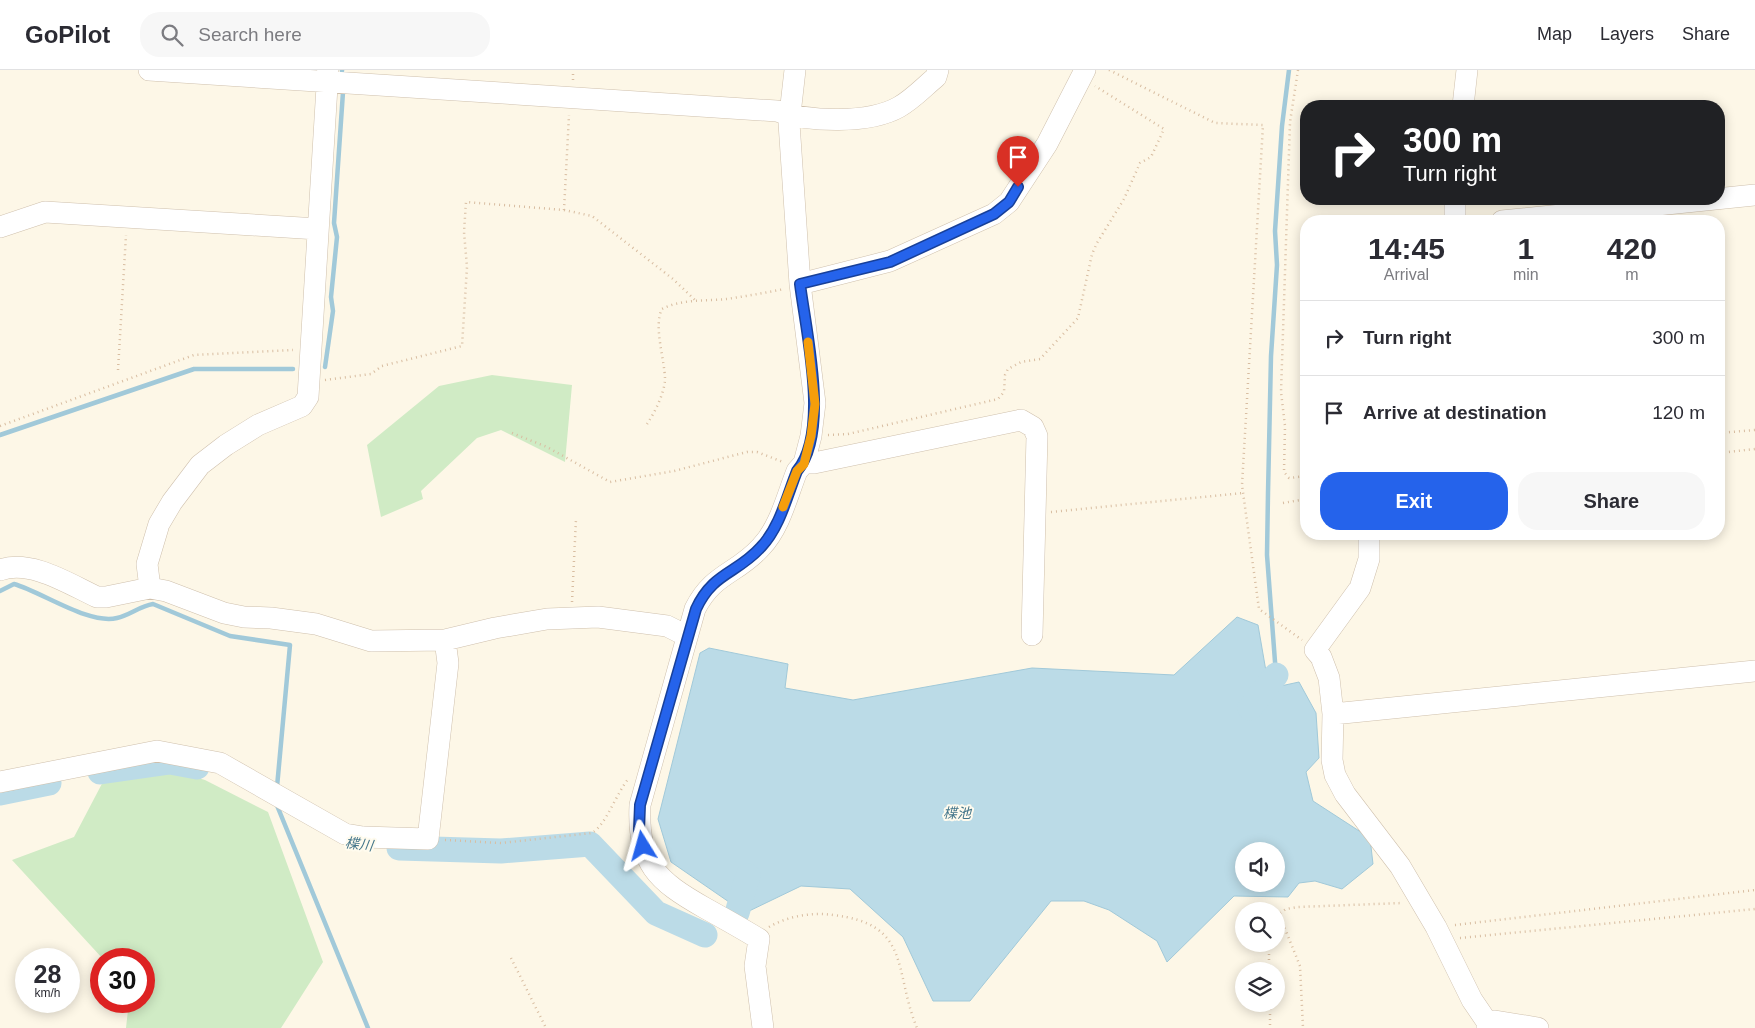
<!DOCTYPE html>
<html lang="en">
<head>
<meta charset="utf-8">
<style>
  body { margin:0; font-family:Helvetica,"Noto Sans JP",sans-serif; background:#f7f7f7; color:#2b2b33; height:100vh; display:flex; flex-direction:column; font-size:19px; white-space:nowrap }
  * { box-sizing:border-box; margin:0 }
  p { font-size:16px; color:#7c7c81 }
  .icon { flex:none; width:28px; height:28px; fill:none; stroke:currentColor; stroke-width:2; stroke-linecap:round; stroke-linejoin:round }
  .map { position:relative; flex:1; overflow:hidden }
  .sheet { position:absolute; left:1300px; top:145px; width:425px; height:325px; display:flex; flex-direction:column; background:#fff; border-radius:20px; box-shadow:0 2px 12px #0003 }
  .sheet>* { flex:none }
  .top-card { position:absolute; left:1300px; top:30px; width:425px; height:105px; border-radius:20px; box-shadow:0 2px 12px #0003; background:#202124; color:#fff; overflow:hidden }
  .controls { position:absolute; left:1235px; top:772px; display:grid; gap:10px }
  .controls a { display:grid; place-items:center; width:50px; height:50px; border-radius:50%; background:#fff; box-shadow:0 2px 12px #0003; font-size:25px }
  .speed { position:absolute; left:15px; top:878px; display:flex; gap:10px; font-size:25px; font-weight:700; text-align:center }
  .speed>* { display:grid; place-content:center; width:65px; height:65px; border-radius:50%; background:#fff; box-shadow:0 2px 12px #0003; line-height:1 }
  .speed small { font-size:12px; font-weight:400 }
  .speed .limit { border:8px solid #d22; background:#fff; color:#111 }
  .pin { position:absolute; display:grid; place-items:center; width:42px; height:42px; color:#fff; margin:-51px -21px; border-radius:50% 50% 50% 0; rotate:-45deg; box-shadow:0 0 5px #0007 }
  .pin .icon { rotate:45deg }
  .me { position:absolute; width:55px; margin:-28px; rotate:352deg; stroke-linejoin:round; filter:drop-shadow(0 0 4px #0008) }
  .turn { display:flex; align-items:center; gap:18px; height:105px; padding:0 20px; font-size:22px }
  .turn .icon { width:65px; height:65px; stroke-width:2.5 }
  .turn b { display:block; font-size:35px; line-height:42px }
  .eta { display:flex; justify-content:space-evenly; align-items:center; height:85px; text-align:center }
  .eta b { font-size:30px; font-weight:600; line-height:35px }
  .button { display:flex; gap:10px; margin-top:auto; padding:10px 20px }
  .button a { flex:1; height:58px; border-radius:20px; background:#2563eb; color:#fff; font-size:20px; font-weight:600; line-height:58px; text-align:center }
  .button a+a { background:#f7f7f7; color:#2b2b33 }
  ul { padding:0; list-style:none }
  li { display:flex; align-items:center; gap:15px; height:75px; padding:0 20px; border-top:1px solid #e1e1e2 }
  li div { flex:1 }
  li b { display:block; font-size:19px }
  li em { font-style:normal }
  header { display:flex; align-items:center; gap:30px; box-sizing:border-box; height:70px; padding:0 25px; background:#fff; border-bottom:1px solid #e1e1e2 }
  header strong { font-size:24px }
  nav { display:flex; gap:28px; margin-inline-start:auto; font-size:18px }
  .search { width:350px; height:45px; background:#f7f7f7; display:flex; align-items:center; gap:12px; box-sizing:border-box; padding:0 18px; border-radius:20px; color:#7c7c81; font-size:19px }
  .map>svg:first-child { display:block }
</style>
</head>
<body>
<header>
<strong>GoPilot</strong>
<div class="search"><svg class="icon" aria-label="search" viewBox="0 0 24 24"><circle cx="10" cy="10" r="6"/><path d="M15 15l6 6"/></svg>Search here</div>
<nav><a>Map</a><a>Layers</a><a>Share</a></nav>
</header>
<div class="map">
<svg width="1755" height="958" viewBox="0 0 1755 958">
  <rect width="100%" height="100%" fill="#fdf7e7"/>
  <path fill="#d0ebc5" d="M492,305L572,315L565,392L501,360L477,368L421,421L423,429L381,447L367,375L439,316Z
    M163,698L205,710L268,742L323,892L281,958H126L129,931H144V889H103L12,790L74,767L106,706Z"/>
  <path fill="#bbdbe7" stroke="#a1c9d9" fill-rule="evenodd" d="M1237,547L1258,555L1267,607L1276,617L1299,612L1316,643L1319,688L1306,702L1313,731L1370,768L1373,794L1342,819L1315,811L1299,813L1288,827L1234,826L1167,892L1157,871L1109,840L1084,831H1051L970,931H933L903,867L850,819L801,816L745,843L671,792L658,749L700,583L709,578L788,594L785,618L853,630L1032,598L1174,605ZM1244,781H1276V814H1244Z"/>
  <g fill="none" stroke-linecap="round" stroke-linejoin="round">
    <path stroke="#a1c9d9" stroke-width="4.5" d="M342,1V0
      M325,297L333,241L331,227L337,167L334,153L343,22
      M0,365L194,299H293
      M0,521L14,514C42,522 89,555 117,548C130,545 140,536 153,534L230,566L290,575L277,717
      M1276,605L1267,485L1268,423L1271,286L1277,195L1275,161L1282,56L1289,0
      M276,733L368,958"/>
    <path stroke="#bbdbe7" stroke-width="25" d="M1250,638L1276,605
      M100,702L170,692L197,697
      M0,723L49,713
      M399,778L501,781L590,774L656,843L705,865
      M737,843L748,806"/>
    <g stroke="#cfc0ad" stroke-width="22">
      <path id="minor" d="M149,0L777,41C809,52 869,54 899,37C913,29 924,17 936,7L938,0
        M1463,36L1467,0
        M1455,129V151
        M1502,151L1755,125
        M0,157L45,142L318,159
        M800,214L890,191L994,144L1009,132L1047,74L1085,0
        M804,393H814L1021,350L1033,357L1037,366L1032,565
        M1369,464V489L1360,518L1315,580L1321,587L1329,608L1333,644L1332,690L1335,705L1345,724L1400,796L1436,857L1472,930L1487,952V958
        M0,500C31,489 69,514 97,527H106L150,518L166,521L224,543L244,547L271,548L316,554L371,571L445,570L495,558L547,549L598,547L667,556L687,566
        M150,518L147,494L159,454L172,432L200,395L226,375L258,355L302,336L308,327L328,0
        M1333,644L1755,601
        M0,712L157,681L220,693L345,764L363,767L428,769L448,593L445,570
        M1487,952L1495,951L1538,958
        M763,958L755,896L759,869C741,858 723,848 705,838C657,811 637,793 640,735L695,539C713,503 737,504 761,477C780,457 787,426 797,401L804,393L811,366L815,333L800,214L789,53L795,0"/>
    </g>
    <path stroke="#d8bda1" stroke-width="2.5" stroke-dasharray="1 4" stroke-linecap="butt" d="M1109,0L1215,53L1263,55L1242,415L1259,539L1302,570
      M1298,0L1290,52L1281,322L1285,356L1284,402L1289,408L1306,406
      M573,10V0
      M564,140L592,146L673,209L696,231
      M118,300L126,165
      M325,310L371,304L382,296L462,276L467,197L464,162L466,132L564,140L569,45
      M647,354C655,342 664,324 665,310C665,290 653,256 662,239C681,229 706,231 727,229C746,226 765,223 784,219
      M0,356L194,285L293,280
      M512,363L547,377L610,412L674,401L747,382H757L783,392
      M1719,363L1755,360
      M828,365L848,364L998,329L1004,322L1005,305L1008,299L1021,292L1040,289L1078,248L1092,184L1097,173L1124,129L1140,93L1151,87L1164,59L1095,16
      M1719,383L1755,379
      M1283,433L1306,429
      M1051,442L1243,423
      M572,532L576,449
      M445,770L501,773L592,763C606,755 617,722 629,708
      M1279,844L1300,896L1303,958
      M1276,846L1286,839L1298,837L1402,833
      M1455,855L1755,820
      M769,857C788,846 812,842 833,845C912,854 893,900 917,958
      M1460,868L1755,839
      M1269,874V901
      M511,888L546,958
      M1270,934V958"/>
    <use href="#minor" stroke="#fff" stroke-width="21"/>
  </g>
  <g fill="none" stroke-linecap="round" stroke-linejoin="round">
    <g stroke="#184099" stroke-width="12">
      <path id="route" d="M643,776L639,760L640,735L696,539C713,502 737,504 761,477C780,457 787,426 797,401C830,362 806,262 800,214L890,192L994,144L1009,132L1018,117"/>
    </g>
    <use href="#route" stroke="#2563eb" stroke-width="9"/>
    <path stroke="#f59e0b" stroke-width="9" d="M783,437L797,401L804,394L811,366L815,334L808,272"/>
  </g>
  <g text-anchor="middle" dominant-baseline="central" stroke-width="4" stroke-linejoin="round" paint-order="stroke">
    <g font-size="14" font-style="italic" fill="#44768b" stroke="#fffbee">
      <text x="957" y="743">楪池</text>
      <text transform="translate(359 774) rotate(7)">楪川</text>
    </g>
  </g>
</svg>
<div class="controls">
<a><svg class="icon" aria-label="sound" viewBox="0 0 24 24"><path d="M4 9h4l5-4v14l-5-4H4zM17 9q2 3 0 6"/></svg></a>
<a><svg class="icon" aria-label="search" viewBox="0 0 24 24"><circle cx="10" cy="10" r="6"/><path d="M15 15l6 6"/></svg></a>
<a><svg class="icon" aria-label="layers" viewBox="0 0 24 24"><path d="M12 4l9 5-9 5-9-5zM3 14l9 5 9-5"/></svg></a>
</div>
<div class="speed"><div>28<small>km/h</small></div><div class="limit">30</div></div>
<div class="pin" style="left:1018px;top:117px;background:#d93025"><svg class="icon" aria-label="arrive" viewBox="0 0 24 24"><path d="M6 21V4h12l-3 4 3 4H6"/></svg></div>
<svg class="me" style="left:643px;top:776px" viewBox="-20 -20 40 40"><path d="M0-17L14 15 0 8-14 15z" fill="#2563eb" stroke="#fff" stroke-width="4"/></svg>
<div class="top-card">
<div class="turn"><svg class="icon" aria-label="right" viewBox="0 0 24 24"><path d="M7 20v-9h11M14 6l5 5-5 5"/></svg><div><b>300 m</b>Turn right</div></div>
</div>
<section class="sheet">
<div class="eta">
<div><b>14:45</b><p>Arrival</p></div>
<div><b>1</b><p>min</p></div>
<div><b>420</b><p>m</p></div>
</div>
<ul>
<li><svg class="icon" aria-label="right" viewBox="0 0 24 24"><path d="M7 20v-9h11M14 6l5 5-5 5"/></svg><div><b>Turn right</b></div><em>300 m</em></li>
<li><svg class="icon" aria-label="arrive" viewBox="0 0 24 24"><path d="M6 21V4h12l-3 4 3 4H6"/></svg><div><b>Arrive at destination</b></div><em>120 m</em></li>
</ul>
<div class="button"><a>Exit</a><a>Share</a></div>
</section>
</div>
</body>
</html>
